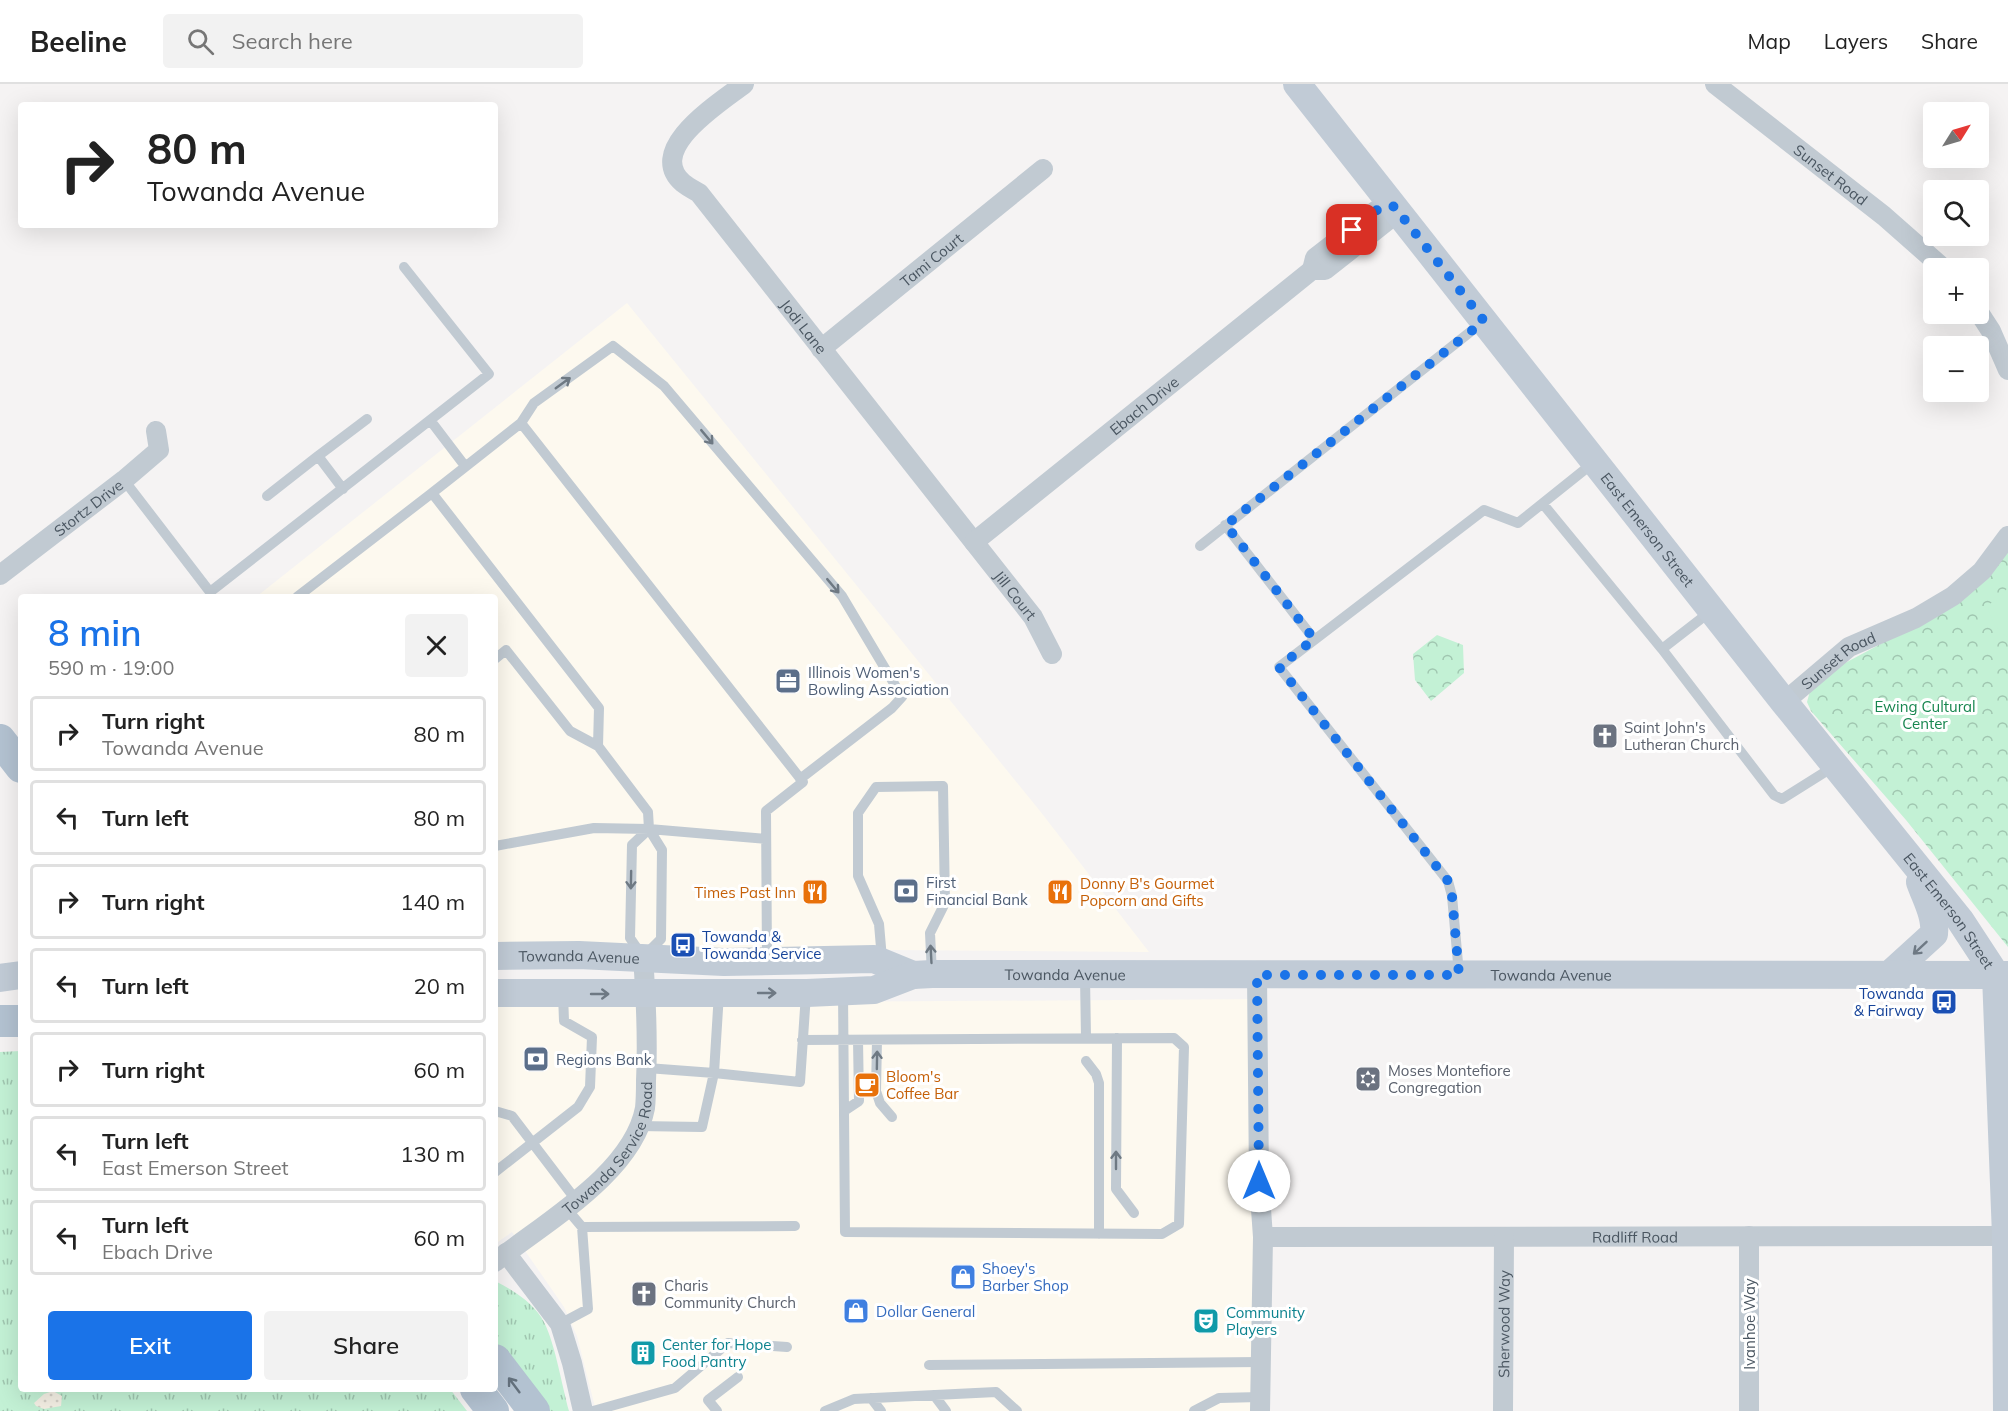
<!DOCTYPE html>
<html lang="en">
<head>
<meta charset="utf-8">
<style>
  body { margin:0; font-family:Mulish,sans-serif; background:#f2f2f2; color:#222; height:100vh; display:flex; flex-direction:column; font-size:22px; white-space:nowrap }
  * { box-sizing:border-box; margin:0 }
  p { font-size:20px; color:#767676 }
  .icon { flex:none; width:33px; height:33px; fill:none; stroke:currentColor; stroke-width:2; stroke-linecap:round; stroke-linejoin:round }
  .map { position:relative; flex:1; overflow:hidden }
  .side { position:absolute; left:18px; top:510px; width:480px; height:798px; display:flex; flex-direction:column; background:#fff; border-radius:6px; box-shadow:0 6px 24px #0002 }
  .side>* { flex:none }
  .top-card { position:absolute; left:18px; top:18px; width:480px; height:126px; border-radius:6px; box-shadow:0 6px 24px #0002; background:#fff; color:#222; overflow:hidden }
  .needle { width:39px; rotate:53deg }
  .fabs { position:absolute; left:1923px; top:18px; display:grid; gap:12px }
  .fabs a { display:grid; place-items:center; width:66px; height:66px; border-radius:6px; background:#fff; box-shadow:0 6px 24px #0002; font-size:30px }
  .pin { position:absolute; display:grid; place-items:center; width:51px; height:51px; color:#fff; margin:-26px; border-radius:12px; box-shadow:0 3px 9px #0006 }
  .me { position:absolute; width:66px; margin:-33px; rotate:0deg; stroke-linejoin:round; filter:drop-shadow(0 0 4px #0008) }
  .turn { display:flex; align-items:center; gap:21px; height:126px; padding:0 30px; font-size:27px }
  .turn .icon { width:78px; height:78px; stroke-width:2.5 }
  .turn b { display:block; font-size:42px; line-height:51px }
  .round { display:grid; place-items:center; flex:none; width:63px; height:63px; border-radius:6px; background:#f2f2f2 }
  .overview { display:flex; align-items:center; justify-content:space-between; height:102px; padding:0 30px }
  h1 { font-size:36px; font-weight:600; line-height:45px; color:#1a73e8 }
  .primary-button { display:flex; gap:12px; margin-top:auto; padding:12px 30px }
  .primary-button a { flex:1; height:69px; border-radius:6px; background:#1a73e8; color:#fff; font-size:24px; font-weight:600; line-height:69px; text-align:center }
  .primary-button a+a { background:#f2f2f2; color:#222 }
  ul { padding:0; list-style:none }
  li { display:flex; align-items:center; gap:18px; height:75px; margin:0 12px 9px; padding:0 18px; border:3px solid #e0e0e0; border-radius:6px }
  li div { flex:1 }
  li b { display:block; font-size:22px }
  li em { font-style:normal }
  header { display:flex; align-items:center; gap:36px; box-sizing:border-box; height:84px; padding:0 30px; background:#fff; border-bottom:2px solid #e0e0e0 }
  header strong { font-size:28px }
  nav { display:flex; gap:33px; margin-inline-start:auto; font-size:21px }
  .search { width:420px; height:54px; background:#f2f2f2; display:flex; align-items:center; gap:15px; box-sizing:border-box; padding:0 21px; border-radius:6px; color:#767676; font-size:22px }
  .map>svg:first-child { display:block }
</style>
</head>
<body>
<header>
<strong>Beeline</strong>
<div class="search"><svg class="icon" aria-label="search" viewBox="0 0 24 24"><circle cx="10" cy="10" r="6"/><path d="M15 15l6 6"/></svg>Search here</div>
<nav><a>Map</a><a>Layers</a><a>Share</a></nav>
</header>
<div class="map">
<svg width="2008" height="1327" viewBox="0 0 2008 1327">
  <defs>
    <pattern id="grass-tufts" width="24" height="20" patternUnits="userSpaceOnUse" patternTransform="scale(1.5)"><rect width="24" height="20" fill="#c3f1d5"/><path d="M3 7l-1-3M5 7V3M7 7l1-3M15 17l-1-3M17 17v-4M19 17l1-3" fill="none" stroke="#a0c6b0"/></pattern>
    <pattern id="sand-dots" width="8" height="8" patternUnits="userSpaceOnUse" patternTransform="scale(1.5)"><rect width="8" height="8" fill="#f5f0e5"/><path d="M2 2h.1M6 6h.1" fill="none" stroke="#d4d0c7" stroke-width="1.8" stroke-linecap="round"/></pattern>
    <pattern id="park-crowns" width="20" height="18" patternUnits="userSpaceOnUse" patternTransform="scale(1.5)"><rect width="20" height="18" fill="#c3f1d5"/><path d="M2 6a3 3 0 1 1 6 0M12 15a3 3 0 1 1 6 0" fill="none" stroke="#a0c6b0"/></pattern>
  </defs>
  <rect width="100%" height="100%" fill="#f5f3f3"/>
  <path fill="#fdf9ef" d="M627,219L1040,727L1149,868L495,863V513H256Z
    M1267,915L1269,1327H596L577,1252L564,1223L512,1148L495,1160V920Z"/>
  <path fill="url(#grass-tufts)" d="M21,967V1305H450L467,1327H0V968Z
    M497,1198C514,1207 530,1217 541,1233C554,1252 562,1303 569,1327H547L495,1258V1199Z"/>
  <path fill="url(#sand-dots)" d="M53,1307L62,1312L61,1322L44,1325L36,1322L34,1319L44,1310Z"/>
  <path fill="url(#park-crowns)" d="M2008,463V863L1906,736L1811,627L1807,618L1810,607L1832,586L1933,532Z
    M1437,551L1463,561L1464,589L1431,617L1415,596L1413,570Z"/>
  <path fill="#c3f1d5" d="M2008,503V553C1999,549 1988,532 1988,522L1991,519L1999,516Z"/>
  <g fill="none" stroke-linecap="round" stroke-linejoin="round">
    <path stroke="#c1cad2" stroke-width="10" d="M430,336L465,382
      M521,339L534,319L613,262L664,302L842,512L902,613L892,624L800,695
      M318,372L367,335
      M124,396L210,508L489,290L404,183
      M267,412L318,372L343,405
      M1543,420L1662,565L1774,711L1782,715L1833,683
      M1225,441L1314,555
      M1200,462L1484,237
      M297,513L432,409
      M1662,565L1711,527
      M495,575L506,566L570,647L598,662
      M649,745L632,761L630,854L643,873L661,855L662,766L649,745L648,728L598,662L599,624L432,409L521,339L803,698L766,727L767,877
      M495,762L594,744L649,745L766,755
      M882,875L879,840L858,792V729L876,703L943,702L945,819L930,849L932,890
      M1459,890L1452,812L1448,797L1279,583L1484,426L1518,439L1593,379
      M1085,892L1086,954
      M719,909L714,989L800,998L806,910
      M1117,954L1116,1105L1134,1129
      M802,956C926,955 1050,954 1174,954L1184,963L1179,1140L1162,1150L845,1148L843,907
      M877,956L876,1007L880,1019L892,1033
      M1086,977L1096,990L1099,999V1150
      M495,1027L512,1032L576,1116
      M844,1027L859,1017L858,956
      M638,1042L702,1043L714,989L647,984
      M495,1088L578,1023L590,1003L592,953L564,937L563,910
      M582,1143L795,1142
      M560,1240L588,1225L582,1143L566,1124
      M929,1281L1261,1278
      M934,1311L946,1327
      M871,1314L881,1327
      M593,1327L675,1304L728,1259L787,1263
      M717,1327L708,1316L738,1293
      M825,1327L854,1315L996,1308L1017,1327
      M1194,1327L1219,1314L1260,1313"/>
    <g stroke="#c1cad2" stroke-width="20">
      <path id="s1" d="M744,0C721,18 644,65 683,99C688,103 694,106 699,109L1033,533L1052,570"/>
      <path id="s2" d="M1715,0L1884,132L1943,184"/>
      <path d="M1389,126H1377L1315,174L1312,186H1325L1387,137L1389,126L1394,122"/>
      <path d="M1978,227L1991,247L2008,286"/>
      <path id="s3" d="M821,265L1043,85"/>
      <path id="s4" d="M974,458L1312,186"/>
      <path id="s5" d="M0,491L124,396L159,366L156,347"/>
      <path id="s6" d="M1784,618L1849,563L1916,534L1953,512L1982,487L2008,452"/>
      <path d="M1257,891L1259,1097L1263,1153L1260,1327"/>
      <path id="s7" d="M1263,1153L2008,1152"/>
      <path d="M506,1169L560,1240L572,1279L583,1327"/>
      <path id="s8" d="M495,1178C544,1139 633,1089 645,1024C646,1015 646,1006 646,997C648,955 646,914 643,873"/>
      <path id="s9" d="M1503,1327L1504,1153"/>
      <path d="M1749,1327V1152"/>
    </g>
    <g stroke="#c1cbd6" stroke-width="28">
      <path id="s10" d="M1297,0L1784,618L1960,836L1996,891L2006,1152L2007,1327"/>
      <path id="s11" d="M495,872L579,871L724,878L874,875L913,891"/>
      <path d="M1890,890L1934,850C1936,832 1926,815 1920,798"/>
      <path d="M0,894L21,891"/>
      <path id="s12" d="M495,909H807L874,906L913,891L932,890L2008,891"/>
    </g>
    <path stroke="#b3c2d1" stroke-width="32" d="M0,656L21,683
      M0,937H21
      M495,1276L534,1327
      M476,1305L493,1327"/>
  </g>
  <defs><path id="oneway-shaft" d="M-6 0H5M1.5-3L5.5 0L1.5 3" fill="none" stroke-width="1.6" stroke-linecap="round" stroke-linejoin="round" transform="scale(1.5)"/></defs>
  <g stroke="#6e7983">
    <use href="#oneway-shaft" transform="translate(563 299) rotate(-36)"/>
    <use href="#oneway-shaft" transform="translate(707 353) rotate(50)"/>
    <use href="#oneway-shaft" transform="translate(833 502) rotate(50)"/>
    <use href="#oneway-shaft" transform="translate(631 796) rotate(91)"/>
    <use href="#oneway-shaft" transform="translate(931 870) rotate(-93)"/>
    <use href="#oneway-shaft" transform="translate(877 976) rotate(-89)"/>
    <use href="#oneway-shaft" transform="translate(1116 1076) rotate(-90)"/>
  </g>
  <g stroke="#6e7984">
    <use href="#oneway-shaft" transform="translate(1920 864) rotate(137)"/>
    <use href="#oneway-shaft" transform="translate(767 909)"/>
    <use href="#oneway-shaft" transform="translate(600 910)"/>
  </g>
  <use stroke="#64717d" href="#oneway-shaft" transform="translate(514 1301) rotate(-127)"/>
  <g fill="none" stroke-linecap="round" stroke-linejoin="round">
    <path stroke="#1a73e8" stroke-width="10" stroke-dasharray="0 18" d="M1259,1097L1257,891H1459L1452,812L1448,797L1279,583L1314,555L1226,441L1484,237L1394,122L1389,126H1377L1352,146"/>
  </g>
  <defs>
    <g id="office-square" transform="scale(1.35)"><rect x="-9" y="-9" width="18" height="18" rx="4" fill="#5c6f8a" stroke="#fff"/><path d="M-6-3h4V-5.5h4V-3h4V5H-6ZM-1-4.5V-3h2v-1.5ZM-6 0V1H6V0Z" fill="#fff"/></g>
    <g id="church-square" transform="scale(1.35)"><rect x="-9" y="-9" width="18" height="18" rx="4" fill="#6b7280" stroke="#fff"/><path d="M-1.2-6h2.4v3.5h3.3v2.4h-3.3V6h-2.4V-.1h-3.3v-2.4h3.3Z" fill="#fff"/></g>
    <g id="bank-square" transform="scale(1.35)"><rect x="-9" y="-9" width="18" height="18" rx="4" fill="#5c6f8a" stroke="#fff"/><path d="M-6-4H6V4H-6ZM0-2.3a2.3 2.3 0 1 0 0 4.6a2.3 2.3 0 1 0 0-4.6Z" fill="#fff"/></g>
    <g id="restaurant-square" transform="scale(1.35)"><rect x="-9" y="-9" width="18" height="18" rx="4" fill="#e8710a" stroke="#fff"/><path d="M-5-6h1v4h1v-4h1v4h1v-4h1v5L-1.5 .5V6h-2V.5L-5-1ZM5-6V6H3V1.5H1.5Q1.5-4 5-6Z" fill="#fff"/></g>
    <g id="bus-square" transform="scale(1.35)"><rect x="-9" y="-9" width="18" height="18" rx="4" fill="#1a4fb4" stroke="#fff"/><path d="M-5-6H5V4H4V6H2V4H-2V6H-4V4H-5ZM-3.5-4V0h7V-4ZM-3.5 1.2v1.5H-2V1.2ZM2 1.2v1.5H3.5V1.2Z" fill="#fff"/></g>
    <g id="synagogue-square" transform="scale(1.35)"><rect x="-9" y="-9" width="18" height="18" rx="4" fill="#6b7280" stroke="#fff"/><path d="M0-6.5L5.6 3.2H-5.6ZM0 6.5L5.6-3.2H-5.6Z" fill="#fff"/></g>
    <g id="cafe-square" transform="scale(1.35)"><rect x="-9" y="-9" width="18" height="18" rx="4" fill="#e8710a" stroke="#fff"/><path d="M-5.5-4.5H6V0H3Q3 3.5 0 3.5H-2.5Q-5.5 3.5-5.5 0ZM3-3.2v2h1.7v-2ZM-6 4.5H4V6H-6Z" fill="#fff"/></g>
    <g id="shop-square" transform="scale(1.35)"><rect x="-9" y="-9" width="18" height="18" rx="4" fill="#3f7fe0" stroke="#fff"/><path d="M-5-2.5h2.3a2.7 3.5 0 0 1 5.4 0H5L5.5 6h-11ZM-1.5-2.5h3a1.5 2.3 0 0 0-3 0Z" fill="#fff"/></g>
    <g id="theatre-square" transform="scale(1.35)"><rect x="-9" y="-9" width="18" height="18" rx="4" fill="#0f9aa8" stroke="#fff"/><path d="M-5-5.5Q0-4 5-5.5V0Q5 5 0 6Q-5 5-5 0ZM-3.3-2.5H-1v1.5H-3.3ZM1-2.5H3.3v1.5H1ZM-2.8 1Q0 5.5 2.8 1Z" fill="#fff"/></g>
    <g id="building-square" transform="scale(1.35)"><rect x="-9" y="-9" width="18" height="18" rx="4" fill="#0f9aa8" stroke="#fff"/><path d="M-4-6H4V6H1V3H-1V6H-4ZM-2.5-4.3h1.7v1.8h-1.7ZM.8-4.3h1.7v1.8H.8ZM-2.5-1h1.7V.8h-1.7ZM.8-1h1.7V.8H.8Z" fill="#fff"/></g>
  </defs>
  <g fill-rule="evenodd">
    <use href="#office-square" x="788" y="597"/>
    <use href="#church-square" x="1605" y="652"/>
    <use href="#bank-square" x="906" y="807"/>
    <use href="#restaurant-square" x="815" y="808"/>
    <use href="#restaurant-square" x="1060" y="808"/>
    <use href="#bus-square" x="683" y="861"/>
    <use href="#bus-square" x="1944" y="918"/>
    <use href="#bank-square" x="536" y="975"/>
    <use href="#synagogue-square" x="1368" y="995"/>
    <use href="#cafe-square" x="867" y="1001"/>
    <use href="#shop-square" x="963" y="1193"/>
    <use href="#church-square" x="644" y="1210"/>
    <use href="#shop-square" x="856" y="1227"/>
    <use href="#theatre-square" x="1206" y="1237"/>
    <use href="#building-square" x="643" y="1269"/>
  </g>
  <g text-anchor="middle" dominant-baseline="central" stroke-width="6" stroke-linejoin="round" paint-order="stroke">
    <g font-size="15" fill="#4a5661" stroke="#fff">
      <text stroke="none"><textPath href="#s2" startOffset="147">Sunset Road</textPath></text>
      <text stroke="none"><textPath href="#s3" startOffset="142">Tami Court</textPath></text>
      <text stroke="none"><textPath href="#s1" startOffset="322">Jodi Lane</textPath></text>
      <text stroke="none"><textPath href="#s4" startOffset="218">Ebach Drive</textPath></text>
      <text stroke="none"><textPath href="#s5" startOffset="111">Stortz Drive</textPath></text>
      <text stroke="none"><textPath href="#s10" startOffset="567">East Emerson Street</textPath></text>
      <text stroke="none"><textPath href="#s1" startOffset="664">Jill Court</textPath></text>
      <text stroke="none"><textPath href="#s6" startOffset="69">Sunset Road</textPath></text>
      <text stroke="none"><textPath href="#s10" startOffset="1053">East Emerson Street</textPath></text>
      <text stroke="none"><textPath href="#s11" startOffset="84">Towanda Avenue</textPath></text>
      <text stroke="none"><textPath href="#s12" startOffset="573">Towanda Avenue</textPath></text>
      <text stroke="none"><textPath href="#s12" startOffset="1059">Towanda Avenue</textPath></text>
      <text stroke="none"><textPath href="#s8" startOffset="166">Towanda Service Road</textPath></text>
      <text stroke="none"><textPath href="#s7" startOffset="372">Radliff Road</textPath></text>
      <text stroke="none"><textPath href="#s9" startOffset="87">Sherwood Way</textPath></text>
      <text transform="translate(1749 1240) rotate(-90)">Ivanhoe Way</text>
    </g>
    <g font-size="15" fill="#4e5e75" stroke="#fff" text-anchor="start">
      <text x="808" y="588">Illinois Women's<tspan x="808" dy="17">Bowling Association</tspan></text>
      <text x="926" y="798">First<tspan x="926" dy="17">Financial Bank</tspan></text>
      <text x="556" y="975">Regions Bank</text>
    </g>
    <g font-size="15" fill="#17864f" stroke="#fff">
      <text x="1925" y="622">Ewing Cultural<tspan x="1925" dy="17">Center</tspan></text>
    </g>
    <g font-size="15" fill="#5b616d" stroke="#fff" text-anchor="start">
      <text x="1624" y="643">Saint John's<tspan x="1624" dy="17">Lutheran Church</tspan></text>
      <text x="1388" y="986">Moses Montefiore<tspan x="1388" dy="17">Congregation</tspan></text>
      <text x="664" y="1201">Charis<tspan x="664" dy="17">Community Church</tspan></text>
    </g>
    <g font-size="15" fill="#c56008" stroke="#fff" text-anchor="start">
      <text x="1080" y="799">Donny B's Gourmet<tspan x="1080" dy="17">Popcorn and Gifts</tspan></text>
      <text x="796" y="808" text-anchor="end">Times Past Inn</text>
      <text x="886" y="992">Bloom's<tspan x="886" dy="17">Coffee Bar</tspan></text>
    </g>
    <g font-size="15" fill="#164399" stroke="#fff" text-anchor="start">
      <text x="702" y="852">Towanda &amp;<tspan x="702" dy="17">Towanda Service</tspan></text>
      <text x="1924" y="909" text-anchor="end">Towanda<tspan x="1924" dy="17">&amp; Fairway</tspan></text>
    </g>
    <g font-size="15" fill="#366cbe" stroke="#fff" text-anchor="start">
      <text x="982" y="1184">Shoey's<tspan x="982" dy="17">Barber Shop</tspan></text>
      <text x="876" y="1227">Dollar General</text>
    </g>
    <g font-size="15" fill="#0d838f" stroke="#fff" text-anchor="start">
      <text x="1226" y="1228">Community<tspan x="1226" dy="17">Players</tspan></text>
      <text x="662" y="1260">Center for Hope<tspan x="662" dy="17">Food Pantry</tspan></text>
    </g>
  </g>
</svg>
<div class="fabs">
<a><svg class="needle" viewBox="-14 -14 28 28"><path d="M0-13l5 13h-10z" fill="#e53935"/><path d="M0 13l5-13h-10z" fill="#767676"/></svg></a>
<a><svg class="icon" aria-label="search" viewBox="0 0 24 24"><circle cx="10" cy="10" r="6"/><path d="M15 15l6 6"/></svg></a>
<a>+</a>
<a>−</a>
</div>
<div class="pin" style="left:1352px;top:146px;background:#d93025"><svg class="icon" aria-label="arrive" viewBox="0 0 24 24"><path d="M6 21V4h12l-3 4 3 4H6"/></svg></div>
<svg class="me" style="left:1259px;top:1097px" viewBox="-20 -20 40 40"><circle r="19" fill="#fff"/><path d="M0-13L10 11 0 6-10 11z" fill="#1a73e8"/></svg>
<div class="top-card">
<div class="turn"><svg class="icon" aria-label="right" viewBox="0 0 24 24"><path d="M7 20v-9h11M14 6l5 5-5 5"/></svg><div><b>80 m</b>Towanda Avenue</div></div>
</div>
<section class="side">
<div class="overview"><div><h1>8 min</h1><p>590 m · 19:00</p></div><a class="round"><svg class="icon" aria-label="close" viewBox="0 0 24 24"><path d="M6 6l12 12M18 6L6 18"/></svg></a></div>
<ul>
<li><svg class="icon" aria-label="right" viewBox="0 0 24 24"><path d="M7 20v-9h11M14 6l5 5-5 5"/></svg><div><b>Turn right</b><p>Towanda Avenue</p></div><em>80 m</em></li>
<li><svg class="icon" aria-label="left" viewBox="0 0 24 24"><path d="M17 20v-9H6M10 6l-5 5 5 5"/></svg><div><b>Turn left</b></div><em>80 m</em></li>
<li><svg class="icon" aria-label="right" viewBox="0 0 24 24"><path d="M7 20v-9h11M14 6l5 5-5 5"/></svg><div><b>Turn right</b></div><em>140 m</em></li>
<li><svg class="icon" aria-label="left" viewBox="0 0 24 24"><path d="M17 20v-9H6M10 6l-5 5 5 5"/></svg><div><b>Turn left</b></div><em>20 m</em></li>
<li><svg class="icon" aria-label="right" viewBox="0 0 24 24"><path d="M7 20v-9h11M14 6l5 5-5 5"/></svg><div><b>Turn right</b></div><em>60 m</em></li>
<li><svg class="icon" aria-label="left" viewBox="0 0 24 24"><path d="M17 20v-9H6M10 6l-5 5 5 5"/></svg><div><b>Turn left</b><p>East Emerson Street</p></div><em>130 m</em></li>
<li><svg class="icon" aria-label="left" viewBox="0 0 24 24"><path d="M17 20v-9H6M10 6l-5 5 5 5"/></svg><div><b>Turn left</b><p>Ebach Drive</p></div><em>60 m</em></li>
</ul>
<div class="primary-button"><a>Exit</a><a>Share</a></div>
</section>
</div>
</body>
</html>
